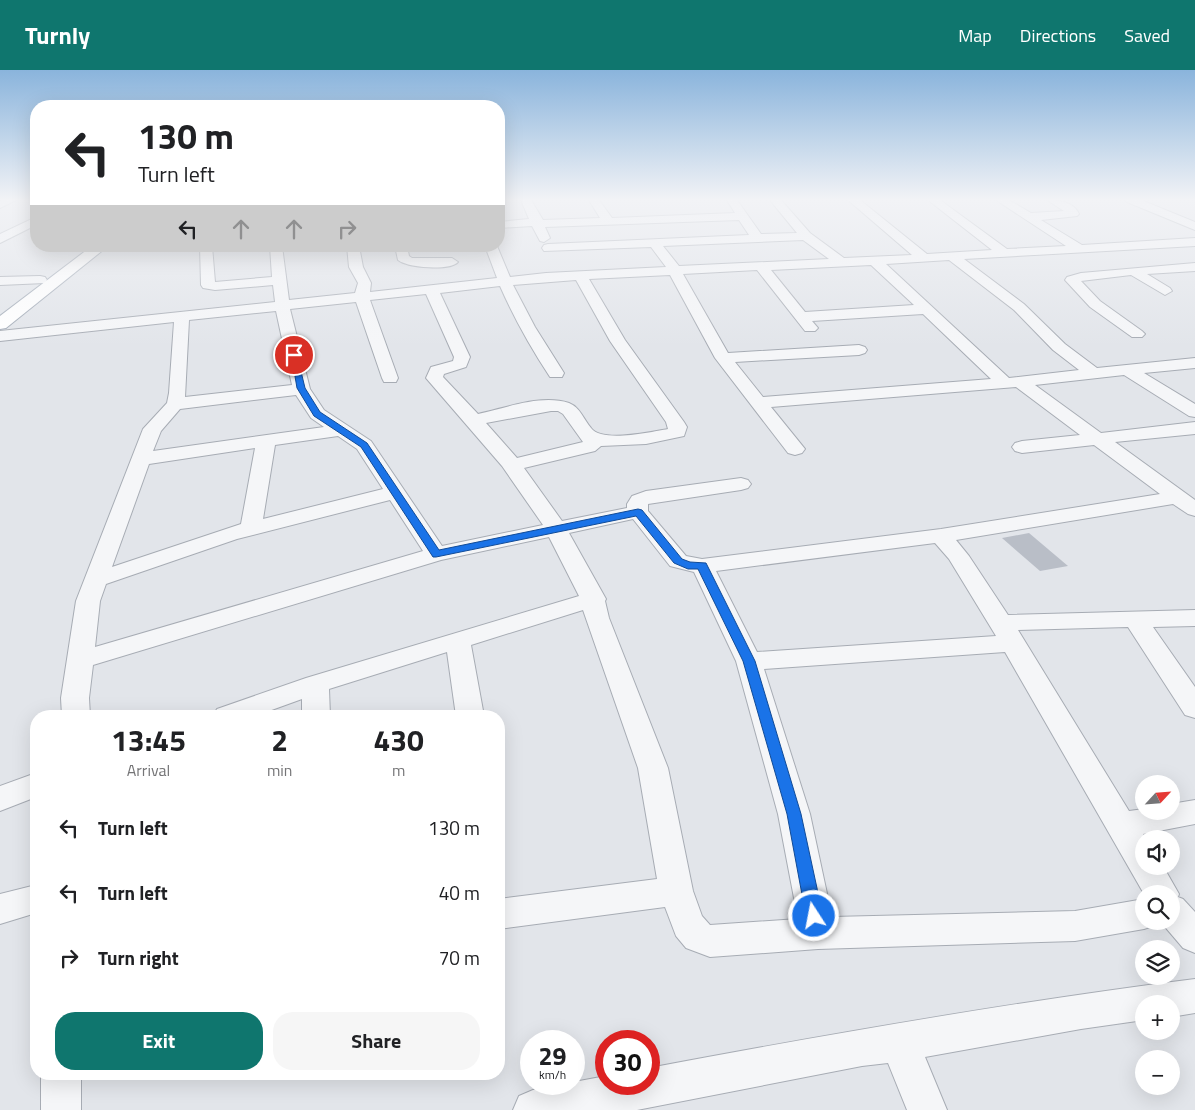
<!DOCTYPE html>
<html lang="en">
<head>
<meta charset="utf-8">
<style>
  body { margin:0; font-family:"Titillium Web",sans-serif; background:#f6f6f6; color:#202124; height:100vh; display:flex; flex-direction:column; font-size:19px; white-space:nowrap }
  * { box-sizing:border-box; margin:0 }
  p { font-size:16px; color:#757577 }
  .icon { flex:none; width:28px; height:28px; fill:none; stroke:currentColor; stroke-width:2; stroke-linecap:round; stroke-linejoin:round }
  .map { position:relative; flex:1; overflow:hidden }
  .drawer { position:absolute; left:30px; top:640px; width:475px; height:370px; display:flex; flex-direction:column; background:#fff; border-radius:20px; box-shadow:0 5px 20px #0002 }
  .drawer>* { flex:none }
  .top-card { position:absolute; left:30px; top:30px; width:475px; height:152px; border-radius:20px; box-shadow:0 5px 20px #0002; background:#fff; color:#202124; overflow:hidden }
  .needle { width:32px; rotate:64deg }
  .buttons { position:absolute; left:1135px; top:705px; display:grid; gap:10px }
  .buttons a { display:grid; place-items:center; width:45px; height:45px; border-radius:50%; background:#fff; box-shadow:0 5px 20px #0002; font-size:25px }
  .speed { position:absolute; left:520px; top:960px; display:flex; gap:10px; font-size:25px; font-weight:700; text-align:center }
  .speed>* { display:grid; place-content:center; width:65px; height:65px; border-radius:50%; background:#fff; box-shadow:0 5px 20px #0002; line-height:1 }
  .speed small { font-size:12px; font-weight:400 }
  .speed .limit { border:8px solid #d22; background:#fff; color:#111 }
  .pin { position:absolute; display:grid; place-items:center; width:42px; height:42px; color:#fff; margin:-21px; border:2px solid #fff; border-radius:50%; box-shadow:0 1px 5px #0007 }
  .me { position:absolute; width:55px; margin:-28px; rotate:349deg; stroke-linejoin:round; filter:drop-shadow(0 0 4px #0008) }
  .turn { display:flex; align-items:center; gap:18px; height:105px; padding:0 25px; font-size:22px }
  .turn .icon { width:65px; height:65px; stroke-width:2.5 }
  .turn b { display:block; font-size:35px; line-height:42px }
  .lanes { display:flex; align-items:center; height:48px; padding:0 25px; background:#0003; justify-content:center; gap:25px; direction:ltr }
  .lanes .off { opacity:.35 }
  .eta { display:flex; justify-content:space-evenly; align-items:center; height:85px; text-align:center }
  .eta b { font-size:30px; font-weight:700; line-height:35px }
  .button { display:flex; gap:10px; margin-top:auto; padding:10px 25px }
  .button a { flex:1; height:58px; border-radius:20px; background:#0f766e; color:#fff; font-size:20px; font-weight:700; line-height:58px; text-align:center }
  .button a+a { background:#f6f6f6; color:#202124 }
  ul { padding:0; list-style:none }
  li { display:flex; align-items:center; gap:15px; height:65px; padding:0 25px }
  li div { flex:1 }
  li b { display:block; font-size:19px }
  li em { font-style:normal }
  header { display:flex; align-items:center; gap:30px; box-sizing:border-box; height:70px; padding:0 25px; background:#0f766e; color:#fff }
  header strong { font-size:24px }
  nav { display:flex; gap:28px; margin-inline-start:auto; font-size:18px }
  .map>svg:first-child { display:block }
</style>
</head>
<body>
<header>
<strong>Turnly</strong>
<nav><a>Map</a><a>Directions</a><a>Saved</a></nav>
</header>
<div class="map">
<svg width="1195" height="1040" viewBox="0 0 1195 1040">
  <rect width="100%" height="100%" fill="#e2e5ea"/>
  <path fill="#b9bec7" d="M1029,463L1068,496L1040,501L1002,468Z"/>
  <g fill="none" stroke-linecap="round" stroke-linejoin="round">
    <g stroke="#a7acb4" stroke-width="2">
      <path id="minor" d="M2,130H16L0,138V131Z
        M521,130H531L543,150L600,148L589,130H599L612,148L735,143L727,130H737L761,164L797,163L770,130H781L810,163L844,188L912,185L848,130H860L927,184L992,180L928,130H940L1007,179L1066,176L996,130H1009L1031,143L1064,141L1047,130C1058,130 1074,132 1079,144L1077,146L1041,150L1082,175L1195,168V176L964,189L1024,234L1065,274L1097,298L1195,288V298L1144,303L1195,334V347L1189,346L1124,305L1035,315L1101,363L1195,352V364L1115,372L1195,430V446L1188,444L1173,434L956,470L969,486L1008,545L1195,540V556L1153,557L1195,617V648L1185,645L1128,557L1018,560L1129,741L1144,739V741H1171V734L1195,730V754L1143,764L1147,769H1144V796H1163L1179,824L1178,827L1183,829L1195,842V883L1183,878L1160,851H1171V824H1144L1005,582L764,599L810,744L832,847L1075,841L1144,829V851H1158L1156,855L1144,859L1075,871L818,879L710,887L686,878L676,866L665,837L499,859V829L657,809L638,698L583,540L471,575L484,646H456L447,582L329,619L330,646H302V629L255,646H213L217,639L306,608L579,526L549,467L441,490L93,595L89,628L90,646H62L61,628L76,531L143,359L167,333L169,323L174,252L0,271V261L275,232L273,215L215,220L203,218L201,215L200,176H212L215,212L272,207L270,176H282L289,230L355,223L358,213L349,197L347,176H359L363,197L371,213L370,222L497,208L485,176H497L510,207L546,203L666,197L651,177L544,181L542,178L544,175L548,174L749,165L739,150L545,157L550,168L544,172L540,171L532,156L499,158V152L529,149ZM803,170L829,189L679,196L663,176ZM949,190L1014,240L1053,280L1079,300L1009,308L886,194ZM871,195L914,235L805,242L771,200ZM757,200L805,261H815L818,258L812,251L923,244L991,309L763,327L735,292L859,285L865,283L867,280L865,277L859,275L728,283L683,204ZM670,205L715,288L788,383L795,385L802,383L805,379L771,337L1016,317L1080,365L1022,371L1015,373L1012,377L1015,381L1022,383L1094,375L1160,424L941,459L702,489L686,486L648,441V434L741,420L748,418L751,414L748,410L741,408L646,421L632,426L627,434V438L562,451L524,398L595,381L601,376L646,374L684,366L687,357L684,352L625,270L589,209ZM576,210L610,271L666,352L668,359C651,362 602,373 591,358C584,350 580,337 569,333C541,324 506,338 478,344L443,307L444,304L466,297L470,287L440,223L500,216C514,248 531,278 550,307H562L564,303L535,257L513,215ZM426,224L454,287L453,291L431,297L426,308L502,396L543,455L442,476L371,371L324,340L310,319L290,239L356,232L382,308L384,312H396L398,308L370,230ZM276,241L292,315L185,327L189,250ZM296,325L311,348L324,357L153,381L161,361L180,339ZM551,341H558L563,344L583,372L517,388L486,353ZM338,366L357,379L383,419L263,449L275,375ZM255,378L241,454L112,497L149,394ZM390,430L423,481L95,577L100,531L106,514L237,469ZM633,449L670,496L694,502L736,591L778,744L798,849L710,855L702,846L693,821L668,698L609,548L605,531L606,529L569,463ZM935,473L949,489L996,566L757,582L716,501Z
        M1126,130H1141L1195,152V160L1127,132Z
        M36,147V155L0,173V164Z
        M395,176H407L409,186L412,188H452L458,192C450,201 408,198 398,190Z
        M1195,193V201L1147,204L1170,218L1172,221L1165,225L1131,205L1081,211L1100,231L1142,261L1145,264L1142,267H1132L1090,237L1065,210L1067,207L1081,203Z
        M40,206L45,207L47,210L45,213L0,215V207Z
        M36,703V727L0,741V716Z
        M36,815V843L0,854V824Z
        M1195,909V943L1171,947V934H1144V950L1081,959L925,987L947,1040H907L888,993L862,996L637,1040H513L519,1026L533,1020L574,1014V1012L606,1006V1014H649V998C830,964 1012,932 1195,909Z
        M41,1004H81V1040H41Z"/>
    </g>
    <g stroke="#a1aab6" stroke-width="2">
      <path id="major" d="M92,176H108L6,258L0,259V246Z"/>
    </g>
    <use href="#minor" fill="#f5f6f8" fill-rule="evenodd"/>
    <use href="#major" fill="#fff" fill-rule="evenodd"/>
  </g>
  <linearGradient id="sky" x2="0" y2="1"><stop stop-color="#8ab4dc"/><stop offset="0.47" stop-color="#f2f3f6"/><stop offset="1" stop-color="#f2f3f6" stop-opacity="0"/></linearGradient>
  <rect width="1195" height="276" fill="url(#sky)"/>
  <path fill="#1a73e8" stroke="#114b97" d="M291,283L297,285L305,318L320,342L367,373L439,480L638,439L642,440L682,489L690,492L706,493L755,591L801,744L823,846L820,851L814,854L809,851L806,846L787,744L743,591L698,499H688L674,493L636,446L436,487H433L361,377L314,346L297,318Z"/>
</svg>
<div class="buttons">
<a><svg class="needle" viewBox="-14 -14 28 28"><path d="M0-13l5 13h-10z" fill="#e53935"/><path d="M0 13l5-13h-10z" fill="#757577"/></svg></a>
<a><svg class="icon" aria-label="sound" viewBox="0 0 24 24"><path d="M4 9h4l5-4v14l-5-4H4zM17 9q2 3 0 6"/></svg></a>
<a><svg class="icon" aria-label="search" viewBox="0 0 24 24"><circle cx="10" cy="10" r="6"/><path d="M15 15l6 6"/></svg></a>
<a><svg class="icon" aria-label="layers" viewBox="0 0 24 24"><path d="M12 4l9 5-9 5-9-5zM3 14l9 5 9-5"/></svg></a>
<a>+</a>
<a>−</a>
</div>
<div class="speed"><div>29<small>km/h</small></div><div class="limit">30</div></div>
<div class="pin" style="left:294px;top:285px;background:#d93025"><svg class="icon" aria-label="arrive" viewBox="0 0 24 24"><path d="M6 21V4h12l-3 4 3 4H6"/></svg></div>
<svg class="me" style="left:814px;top:846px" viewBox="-20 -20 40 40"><circle r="17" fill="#1a73e8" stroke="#fff" stroke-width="3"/><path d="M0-11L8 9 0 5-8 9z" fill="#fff"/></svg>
<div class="top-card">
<div class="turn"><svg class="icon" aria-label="left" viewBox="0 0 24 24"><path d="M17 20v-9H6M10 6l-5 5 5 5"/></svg><div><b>130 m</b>Turn left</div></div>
<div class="lanes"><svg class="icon" aria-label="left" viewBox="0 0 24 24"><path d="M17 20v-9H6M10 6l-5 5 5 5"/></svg><svg class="icon off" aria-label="ahead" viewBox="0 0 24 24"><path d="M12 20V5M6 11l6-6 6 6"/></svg><svg class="icon off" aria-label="ahead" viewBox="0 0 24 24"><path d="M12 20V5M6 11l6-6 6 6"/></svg><svg class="icon off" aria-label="right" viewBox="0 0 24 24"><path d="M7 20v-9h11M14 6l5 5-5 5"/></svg></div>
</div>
<section class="drawer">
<div class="eta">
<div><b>13:45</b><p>Arrival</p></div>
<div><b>2</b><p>min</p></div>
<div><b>430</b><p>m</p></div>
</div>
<ul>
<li><svg class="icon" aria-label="left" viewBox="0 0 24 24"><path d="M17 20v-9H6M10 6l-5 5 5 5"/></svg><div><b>Turn left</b></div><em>130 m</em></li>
<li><svg class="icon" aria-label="left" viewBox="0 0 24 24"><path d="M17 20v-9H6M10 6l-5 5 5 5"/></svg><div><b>Turn left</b></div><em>40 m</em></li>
<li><svg class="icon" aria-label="right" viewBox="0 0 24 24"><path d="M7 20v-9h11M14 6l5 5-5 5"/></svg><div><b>Turn right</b></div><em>70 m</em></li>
</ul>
<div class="button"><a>Exit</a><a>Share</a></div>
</section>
</div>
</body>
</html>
